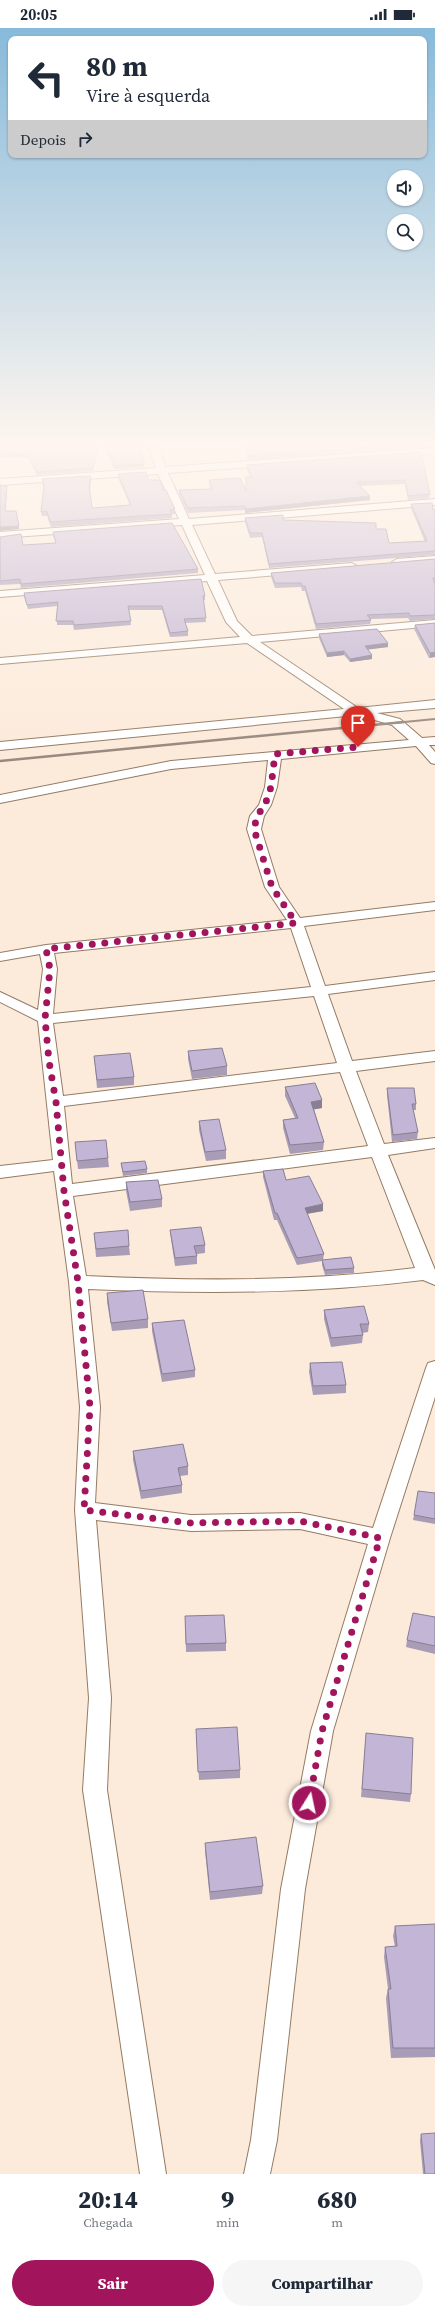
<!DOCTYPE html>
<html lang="pt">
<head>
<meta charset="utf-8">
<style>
  body { margin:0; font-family:"Source Serif 4",serif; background:#f6f6f7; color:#1f2937; height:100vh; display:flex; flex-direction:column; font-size:15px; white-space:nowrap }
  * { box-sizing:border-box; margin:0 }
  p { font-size:13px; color:#747a83 }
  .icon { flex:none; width:22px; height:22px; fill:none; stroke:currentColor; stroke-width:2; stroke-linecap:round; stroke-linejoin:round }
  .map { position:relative; height:2146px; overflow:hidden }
  .side { display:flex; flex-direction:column; background:#fff; flex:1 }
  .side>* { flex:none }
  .top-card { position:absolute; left:8px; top:8px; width:419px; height:122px; border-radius:8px; box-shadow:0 1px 3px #0004; background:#fff; color:#1f2937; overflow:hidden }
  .controls { position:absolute; left:387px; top:142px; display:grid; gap:8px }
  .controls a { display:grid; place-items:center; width:36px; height:36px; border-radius:50%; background:#fff; box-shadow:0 1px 3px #0004; font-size:20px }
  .pin { position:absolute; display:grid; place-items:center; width:34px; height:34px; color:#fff; margin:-41px -17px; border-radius:50% 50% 50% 0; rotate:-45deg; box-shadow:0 0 4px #0007 }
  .pin .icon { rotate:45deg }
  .me { position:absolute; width:44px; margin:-22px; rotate:10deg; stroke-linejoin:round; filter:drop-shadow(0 0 3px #0008) }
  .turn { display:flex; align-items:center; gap:14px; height:84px; padding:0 12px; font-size:18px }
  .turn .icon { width:52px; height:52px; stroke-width:2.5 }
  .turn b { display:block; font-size:28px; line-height:34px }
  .then { display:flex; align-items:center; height:38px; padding:0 12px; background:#0003; gap:8px; font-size:15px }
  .eta { display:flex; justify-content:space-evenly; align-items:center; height:68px; text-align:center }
  .eta b { font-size:24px; font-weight:800; line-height:28px }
  .action { display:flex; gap:8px; margin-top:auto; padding:8px 12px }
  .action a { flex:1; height:46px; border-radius:24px; background:#a2145b; color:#fff; font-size:16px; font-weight:800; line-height:46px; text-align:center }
  .action a+a { background:#f6f6f7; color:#1f2937 }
  .status { display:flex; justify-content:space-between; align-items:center; height:28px; padding:0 20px; background:#fff; direction:ltr }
  .status svg { height:11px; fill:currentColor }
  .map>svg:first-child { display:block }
</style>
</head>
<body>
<div class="status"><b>20:05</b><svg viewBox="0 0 49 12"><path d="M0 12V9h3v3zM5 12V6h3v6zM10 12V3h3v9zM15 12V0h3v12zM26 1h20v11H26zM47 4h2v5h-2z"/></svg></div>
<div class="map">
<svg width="435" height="2146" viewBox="0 0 435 2146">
  <rect width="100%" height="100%" fill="#fcebdb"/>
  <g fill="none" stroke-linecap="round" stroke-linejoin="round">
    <g stroke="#947b63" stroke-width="2">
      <path id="minor" d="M148,416H158L165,439L435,420V426L168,445L189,491L435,471V477L192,497L215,546L352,535L357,538L352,541L218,552L237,593L252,608L435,592V598L260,614L358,680L435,672V680L377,685L400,691L422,710L435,709V717H429L435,724V736L431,735L416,718L281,731L277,759L271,777L264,788L261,801L279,859L300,890L435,874V882L304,898L325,958L435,944V952L328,966L352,1033L435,1023V1033L356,1043L384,1116L435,1110V1120L388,1127L435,1242V1257L423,1252C311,1266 200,1266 88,1261L100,1379L95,1475L191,1487L300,1485L373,1500L426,1340L428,1335L435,1333V1369L390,1510L333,1703L305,1861L277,2112L270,2146H244L251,2112L281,1861L311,1703L368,1516L300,1501L191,1503L96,1492L111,1670L107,1762L166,2146H140L83,1762L89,1670L75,1482L80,1379L69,1254L54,1143L0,1150V1138L53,1132L38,993L0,974V964L38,982L43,941L40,926L0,933V925L46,917L287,892L265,859L247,801L250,788L259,777L265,759L268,732L171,741L0,775V767L171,733L409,712L392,697L357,687L0,722V714L344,681L247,615L0,636V630L240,609L226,594L207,553L0,569V563L205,547L182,497L0,510V504L179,491L158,446L0,457V451L156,440ZM291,900L311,959L53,986L57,941L54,925ZM314,968L337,1035L63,1068L53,995ZM340,1044L368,1118L72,1156L64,1078ZM372,1129L415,1240C306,1254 196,1253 86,1248L73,1168Z
        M435,528V534L397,537L392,534L397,531Z"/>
    </g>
    <use href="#minor" fill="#fff" fill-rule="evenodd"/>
    <path stroke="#988a7e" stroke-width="2" d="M394,695L435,691"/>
    <path stroke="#988a7e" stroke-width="2.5" d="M0,733L404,694"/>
  </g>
  <path fill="#a89cb7" d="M0,416H98L93,443L37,447L30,434V430H0Z
    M103,416H140L144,436V439L114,441Z
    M248,416H419V420L247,432Z
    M427,416H435V419H429Z
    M421,424L430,466L429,470L408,472L405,456L360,458L370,468V472L245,485V482L188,485L179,466V462L211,461L209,456V452L246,463L250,449L247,441V437Z
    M118,446L148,452L163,462L175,481V486H172V490L51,499L47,488H42L41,484L44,460L42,456V451L91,448V452L90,461L92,480L130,477L118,450Z
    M411,476L435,481V527L269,540L262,509L250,510L245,494V490L283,492L376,501L389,515L425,514L411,480Z
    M53,504L198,541V545L21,560L20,556L0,557V509L23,517L56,515L53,508Z
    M435,531V555H434L435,556V591L410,593L408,590L370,591L371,592L370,596L316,601L305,563H302L301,559L275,560L271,549V545Z
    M24,565L205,568V572H203L206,594L185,595L188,603V608L170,609L162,582H129L131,597L74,602L73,597H57V578L28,581L24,569Z
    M435,595L429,630L414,601L415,597Z
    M319,606L388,619L368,621L372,627V631L350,634L344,627L327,629L319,610Z
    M188,1023L227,1038V1047L192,1051L188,1031Z
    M94,1028L134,1049V1057L97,1060Z
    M285,1059L322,1080L314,1081L324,1114L323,1122L290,1126L283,1100V1092L295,1090L285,1068Z
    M387,1060L416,1076V1082H413L418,1104L417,1111L392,1114L387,1067Z
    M199,1093L226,1122V1131L206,1133L199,1102Z
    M75,1114L108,1130L109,1139L78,1141Z
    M121,1135L147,1141V1145L123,1148Z
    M263,1143L286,1152L323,1183L307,1186L324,1226L323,1232L354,1240V1245L325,1247L322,1237V1233L297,1237L277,1192H274L263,1149Z
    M126,1154L162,1171V1179L130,1183L126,1163Z
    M170,1202L205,1217V1225L197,1226V1236L175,1238L171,1211Z
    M94,1205L129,1218L130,1227L96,1229Z
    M107,1265L148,1291V1300L112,1303L107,1274Z
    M324,1282L369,1296L368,1304L362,1305L363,1307L362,1315L331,1319L324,1291Z
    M152,1295L195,1342V1349L162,1354L152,1303Z
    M310,1335L346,1357V1365L313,1367L309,1344Z
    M133,1423L188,1438V1447L180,1448L182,1457V1465L141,1471L133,1432Z
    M435,1465V1496L413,1492L414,1487Z
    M185,1588L226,1615V1623L186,1624Z
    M435,1589V1626L406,1619L407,1612Z
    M196,1701L240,1742V1750L199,1752Z
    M366,1705L411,1766L410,1774L361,1769Z
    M205,1815L263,1858L262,1866L210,1872L205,1823Z
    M435,1896V2029L391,2030L386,1970L388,1961L384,1929L385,1919H395L393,1908L395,1898Z
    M421,2106L435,2146H423L420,2113Z"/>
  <path fill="#887f95" d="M91,448V452L90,462L89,457Z
    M370,468V472L245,485V481Z
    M19,498V501L0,503V499Z
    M388,615V619L365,622V618Z
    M344,623V627L327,629V625Z
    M435,624V629L429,630L430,625Z
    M372,627V631L350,634V631Z
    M322,1072V1080L311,1082V1074Z
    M323,1176V1183L305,1186V1180Z"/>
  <path fill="#c3b5d5" stroke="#887f95" d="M0,416H98L93,440L37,444L30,431V427L0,426Z
    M105,416H140L144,436L114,438Z
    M248,416H412L247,428Z
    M421,424L430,466L408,468L405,452L356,454L370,468L245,481V478L188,480L179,462L212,461L209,452L240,450L246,463V449H252L247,437Z
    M146,444L148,452H160L163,462H166L175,481L170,482L172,486L50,494L47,483L41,484L44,457L42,451L91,448L89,457L92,480L131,477L118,446Z
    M0,456L1,458H7L5,483H16L19,498L0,499Z
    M432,475L433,482L435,481V523L269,536L262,505H250L245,490L283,487V492L376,495V501H386L389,515L427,513L411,476Z
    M172,495L198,541L21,556L20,551L0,553V509L21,506L23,517L56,515L53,504Z
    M435,531V550H433L435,556V587L410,588L409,585L367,587L371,592L316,596L305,558H302L301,555H275L271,545Z
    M201,551L205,568H203L206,590L184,591L188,603L170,605L162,578H128L131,593L74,597L73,593H56L58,574L27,577L24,565Z
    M435,595V624L430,625L415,597Z
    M377,601L388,615L365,618L372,627L350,631L344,623L327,625L319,606Z
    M222,1020L227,1038L192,1043L188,1023Z
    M130,1025L134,1049L97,1052L94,1028Z
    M315,1055L322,1072L311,1074L324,1114L290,1117L283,1092L298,1090L285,1059Z
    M387,1060H414L416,1076H412L418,1104L393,1107Z
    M219,1091L226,1122L205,1124L199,1093Z
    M106,1112L108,1130L77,1133L75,1114Z
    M145,1133L147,1141L123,1144L121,1135Z
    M283,1141L286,1152L309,1148L323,1176L305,1180L324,1226L297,1230L277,1185H275L263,1143Z
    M158,1152L162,1171L130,1174L126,1154Z
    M201,1199L205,1217L194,1218L197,1228L175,1230L170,1202Z
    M128,1202L129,1218L96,1221L94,1205Z
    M351,1229L354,1240L325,1242L322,1232Z
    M143,1262L148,1291L111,1295L107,1265Z
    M364,1278L369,1296H360L363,1307L331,1310L324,1282Z
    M184,1292L195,1342L162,1346L152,1295Z
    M342,1334L346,1357L313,1358L310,1335Z
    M183,1416L188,1438L178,1440L182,1457L141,1463L133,1423Z
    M418,1463L435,1465V1491L414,1487Z
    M413,1585L435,1589V1618L407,1612Z
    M224,1587L226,1615L186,1616L185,1588Z
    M237,1699L240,1742L198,1744L196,1701Z
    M366,1705L413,1710L411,1766L362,1761Z
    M256,1809L263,1858L210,1864L205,1815Z
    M435,1896V2020H393L388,1961H391L385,1919L397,1918L395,1898Z
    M435,2105V2146H425L421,2106Z"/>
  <linearGradient id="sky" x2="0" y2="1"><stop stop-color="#87badb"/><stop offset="0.58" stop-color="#fef6ef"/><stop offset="1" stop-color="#fef6ef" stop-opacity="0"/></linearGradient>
  <rect width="435" height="717" fill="url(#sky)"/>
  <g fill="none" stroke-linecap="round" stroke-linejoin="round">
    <path stroke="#a2145b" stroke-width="7" stroke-dasharray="0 12.6" d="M309,1775L322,1703L380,1510L300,1493L191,1495L84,1482L90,1379L78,1254L64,1163L56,1074L49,1033L45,991L50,941L46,921L296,895L272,859L254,801L257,788L265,777L271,759L275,726L358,719"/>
  </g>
</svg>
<div class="controls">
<a><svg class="icon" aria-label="sound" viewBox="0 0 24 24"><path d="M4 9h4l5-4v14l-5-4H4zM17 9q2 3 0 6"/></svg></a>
<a><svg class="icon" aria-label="search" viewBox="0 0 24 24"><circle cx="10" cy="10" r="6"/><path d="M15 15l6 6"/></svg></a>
</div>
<div class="pin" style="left:358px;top:719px;background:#d93025"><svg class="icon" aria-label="arrive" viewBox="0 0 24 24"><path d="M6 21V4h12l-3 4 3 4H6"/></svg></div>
<svg class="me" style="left:309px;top:1775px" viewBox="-20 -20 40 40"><circle r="17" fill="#a2145b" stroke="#fff" stroke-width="3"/><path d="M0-11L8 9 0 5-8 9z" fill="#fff"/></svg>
<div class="top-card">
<div class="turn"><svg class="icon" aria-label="left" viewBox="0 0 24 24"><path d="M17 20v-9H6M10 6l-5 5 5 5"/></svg><div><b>80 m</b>Vire à esquerda</div></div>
<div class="then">Depois<svg class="icon" aria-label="right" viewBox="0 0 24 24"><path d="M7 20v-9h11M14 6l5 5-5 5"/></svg></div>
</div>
</div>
<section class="side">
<div class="eta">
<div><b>20:14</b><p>Chegada</p></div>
<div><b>9</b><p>min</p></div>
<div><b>680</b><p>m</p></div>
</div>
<div class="action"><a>Sair</a><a>Compartilhar</a></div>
</section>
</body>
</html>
